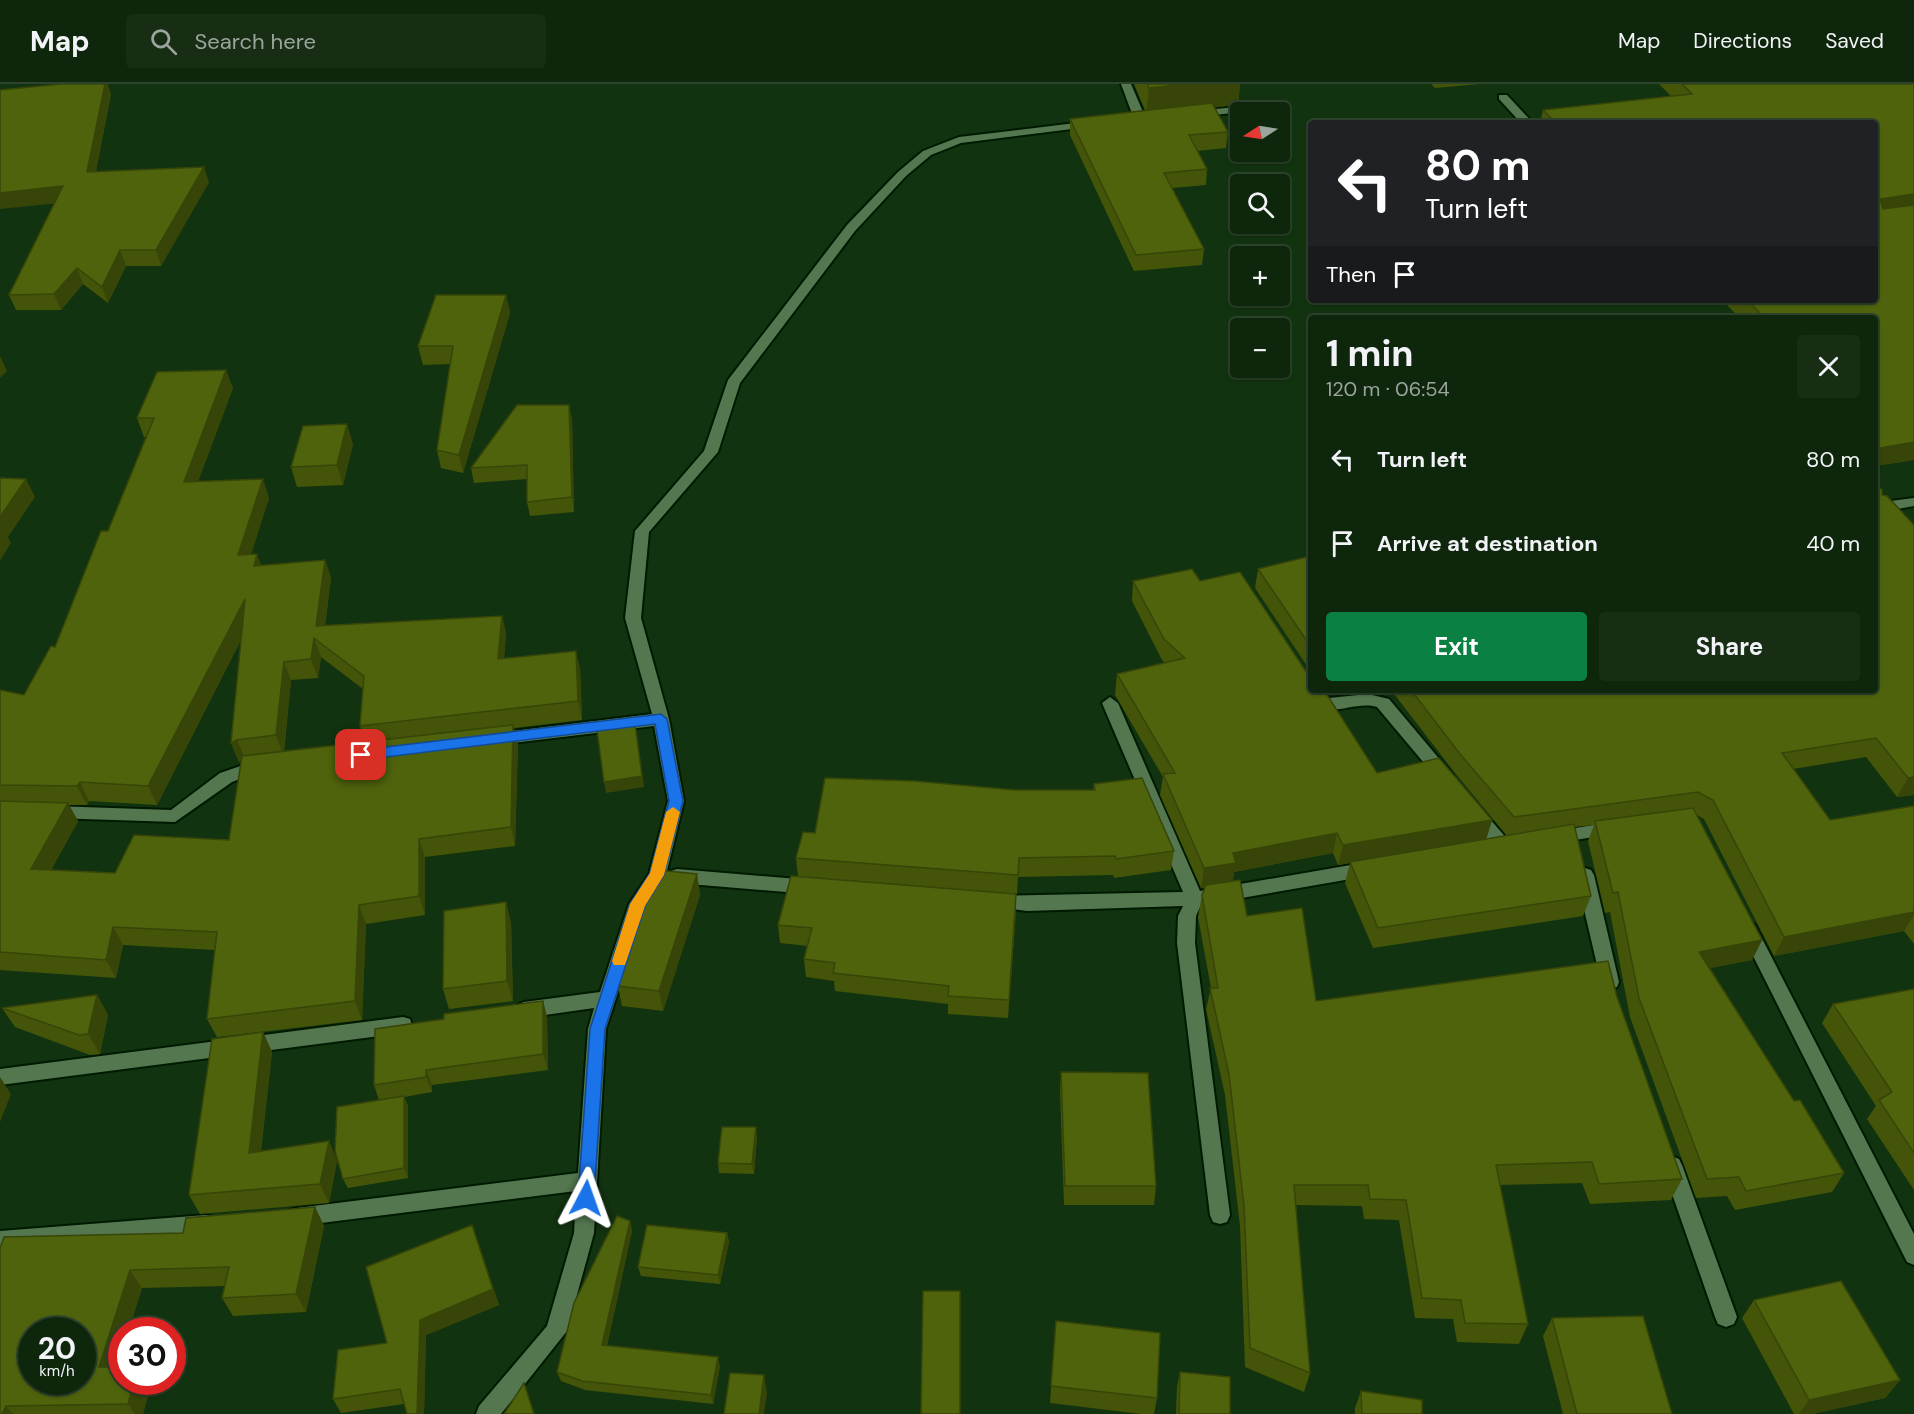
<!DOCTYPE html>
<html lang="en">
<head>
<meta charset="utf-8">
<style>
  body { margin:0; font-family:"DM Sans",sans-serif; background:#172e15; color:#f1f3f6; height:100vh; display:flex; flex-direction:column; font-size:22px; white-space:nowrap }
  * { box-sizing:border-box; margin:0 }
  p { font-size:20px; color:#9ba59d }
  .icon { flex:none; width:33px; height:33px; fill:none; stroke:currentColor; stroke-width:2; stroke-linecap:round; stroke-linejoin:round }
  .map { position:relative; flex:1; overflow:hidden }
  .sheet { position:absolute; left:1308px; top:231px; width:570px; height:378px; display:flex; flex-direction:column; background:#0e260c; border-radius:6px; box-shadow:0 2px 4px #0004,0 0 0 2px #2e432d }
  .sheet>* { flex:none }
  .banner { position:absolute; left:1308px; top:36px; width:570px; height:183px; border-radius:6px; box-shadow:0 2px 4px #0004,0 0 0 2px #2e432d; background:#202124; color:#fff; overflow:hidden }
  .needle { width:39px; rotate:258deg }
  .controls { position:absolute; left:1230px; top:18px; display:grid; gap:12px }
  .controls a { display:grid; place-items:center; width:60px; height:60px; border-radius:6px; background:#0e260c; box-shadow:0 2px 4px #0004,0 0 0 2px #2e432d; font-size:30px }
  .speed { position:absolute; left:18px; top:1233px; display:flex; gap:12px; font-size:30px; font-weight:700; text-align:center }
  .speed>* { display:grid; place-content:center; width:78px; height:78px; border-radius:50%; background:#0e260c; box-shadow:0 2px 4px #0004,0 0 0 2px #2e432d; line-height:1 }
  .speed small { font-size:15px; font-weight:400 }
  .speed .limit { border:9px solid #d22; background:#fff; color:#111 }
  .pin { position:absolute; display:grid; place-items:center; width:51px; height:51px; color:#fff; margin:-26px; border-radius:12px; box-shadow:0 3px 9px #0006 }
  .me { position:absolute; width:66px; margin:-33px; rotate:4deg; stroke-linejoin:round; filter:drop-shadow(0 0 4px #0008) }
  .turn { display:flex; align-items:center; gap:21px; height:126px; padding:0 18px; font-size:27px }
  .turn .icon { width:78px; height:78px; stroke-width:2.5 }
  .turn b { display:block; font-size:42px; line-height:51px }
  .then { display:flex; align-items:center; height:57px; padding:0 18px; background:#0003; gap:12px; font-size:22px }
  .round { display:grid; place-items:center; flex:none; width:63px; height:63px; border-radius:6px; background:#172e15 }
  .headline { display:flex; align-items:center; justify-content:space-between; height:102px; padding:0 18px }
  h1 { font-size:36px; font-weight:700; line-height:45px }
  .cta { display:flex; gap:12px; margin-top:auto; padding:12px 18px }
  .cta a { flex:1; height:69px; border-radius:6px; background:#0b8043; color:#fff; font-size:24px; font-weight:700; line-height:69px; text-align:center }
  .cta a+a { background:#172e15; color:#f1f3f6 }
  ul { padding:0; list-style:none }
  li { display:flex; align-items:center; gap:18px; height:84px; padding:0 18px }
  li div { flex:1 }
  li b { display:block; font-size:22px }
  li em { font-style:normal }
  header { display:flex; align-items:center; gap:36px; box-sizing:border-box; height:84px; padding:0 30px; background:#0e260c; border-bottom:2px solid #2e432d }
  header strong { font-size:28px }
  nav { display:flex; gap:33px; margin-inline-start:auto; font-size:21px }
  .search { width:420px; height:54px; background:#172e15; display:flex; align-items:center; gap:15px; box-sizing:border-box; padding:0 21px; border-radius:6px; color:#9ba59d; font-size:22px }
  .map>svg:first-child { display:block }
</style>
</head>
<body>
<header>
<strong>Map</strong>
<div class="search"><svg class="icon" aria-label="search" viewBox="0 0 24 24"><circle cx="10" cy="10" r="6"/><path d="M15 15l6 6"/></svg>Search here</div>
<nav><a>Map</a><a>Directions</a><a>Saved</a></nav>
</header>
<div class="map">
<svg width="1914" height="1330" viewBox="0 0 1914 1330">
  <rect width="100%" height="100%" fill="#123310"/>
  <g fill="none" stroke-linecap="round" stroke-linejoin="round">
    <g stroke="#001a00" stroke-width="4">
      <path id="minor" d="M1121,0H1131L1146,35L1144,37L1134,35Z
        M1499,11H1507L1533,39H1521L1499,15Z
        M1257,21L1261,22V26L1195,33L1190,30L1195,27Z
        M1092,37L1098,40L1096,42L961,59L931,71L906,92L855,147L740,299L718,368L649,448L641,534L669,635L684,717L666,791L646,822L606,945L594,1149L567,1247L501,1330H476L479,1322L547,1242L574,1149L576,1107L297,1142L290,1140L287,1133L290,1126L297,1124L578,1089L588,945L594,924L524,934L517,931L515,926L517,921L524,918L600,908L629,820L649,790L668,717L654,642L495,661L487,655L495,649L652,630L625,534L635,447L704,367L728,296L847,141L898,88L923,67L959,53Z
        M1914,414V422L1875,429V419Z
        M1311,601V606H1322L1329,614L1368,610L1389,615L1452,690L1454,694L1452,698H1440L1377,623C1358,617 1339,630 1319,624L1305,606Z
        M1110,613L1118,619L1200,807L1368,778L1374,780L1377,785L1374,790L1368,792L1201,821L1196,832L1195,859L1230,1131L1227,1138L1220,1140L1213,1138L1210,1131L1177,859L1178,832L1183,822L1027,827L988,822L985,817L988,812L1183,808L1102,619Z
        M261,675L269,681L267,685L232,698L175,738L53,734L47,732L44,728L47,724L53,722L171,726L220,689Z
        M1476,724L1482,726L1509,757L1512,762L1509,767H1497L1470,734L1467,730L1470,726Z
        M1613,738L1619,739L1622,744L1619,749L1556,759L1550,758L1547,753L1550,748L1556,747Z
        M1585,784L1591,786L1594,791L1619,898L1617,903L1610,905L1603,903L1601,898L1576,791L1579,786Z
        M677,785L810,796L816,798L819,803L816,808L810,810L677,799L671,797L668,792L671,787Z
        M1749,839L1755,841L1914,1150V1181L1907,1178L1740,846L1743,841Z
        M403,933L410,935L412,941L410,947L403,949L0,1001V985Z
        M1672,1072L1679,1075L1682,1081L1737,1233L1734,1240L1726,1243L1718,1240L1715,1233L1662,1081L1665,1075Z
        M206,1131L213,1133L216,1140L213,1147L206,1149L0,1165V1147Z"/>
    </g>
    <use href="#minor" fill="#547750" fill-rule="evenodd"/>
  </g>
  <path fill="#44550a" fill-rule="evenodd" d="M1134,0H1240L1238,21L1214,23L1228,48L1226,64L1197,67L1207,85L1206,101L1172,104L1204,165L1202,181L1134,187L1070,51V35L1145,26Z
    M1431,0H1480L1435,4Z
    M1659,0H1914V376L1875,382V234H1740L1722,216H1875V39H1540L1543,26L1671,12Z
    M111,10L96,87L209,98L161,182H126L108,219L83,200L61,226H16L9,211L54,119Z
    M506,211L510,229L463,389L441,384L437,366L450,280L423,281L418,262Z
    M233,304L198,397L269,414L251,470L261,482L325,476L331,494L325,542L502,532L506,550L504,575L580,585L582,636L514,644L518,660L515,762L425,773V831L366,840L362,936L217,953L207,935L215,866L123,861L116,894L0,886V606L24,611L55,563L108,447L146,353H144L137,334ZM241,556L231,659L239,678L241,677L229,756L115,789L51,786L78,737L69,721H87L89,717L157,721ZM321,573L363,605L360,642L365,658L284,668L291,596L318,594Z
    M572,335L574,428L530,432L527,418V395L474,399L471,384Z
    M353,360L343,401L297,403L291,383Z
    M1311,472V588L1255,504L1258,485Z
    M1133,497H1200L1307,589L1377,689L1492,736L1486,755L1507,752L1455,689L1391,606H1875L1914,711L1897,713L1866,673L1793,685L1830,736L1914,723V860L1904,847L1774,872L1704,735L1697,731L1762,856L1752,876L1710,884L1794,1017L1844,1089L1832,1108L1735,1126L1727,1112L1696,1114L1630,933L1610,828L1605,829L1588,757L1594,741L1574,743L1591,812L1583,832L1373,864L1345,799L1350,779L1338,781L1333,769L1234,788L1233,797L1247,832L1316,917L1617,913L1682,1095L1671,1116L1590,1120L1582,1099L1500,1101L1528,1240L1519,1260L1457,1258L1453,1235L1415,1234L1399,1136L1364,1135L1362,1122L1296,1121L1310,1289L1304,1308L1245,1283L1240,1142L1225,1011L1206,925L1211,904L1198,833L1202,811L1205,804H1201L1160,711L1163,693L1115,611L1117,590L1165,579L1162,576L1132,517Z
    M1094,700L1174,767L1171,786L1114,794L1113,791L1018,793L1017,810L902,801L1016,828L1008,934L948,930V920L835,907L834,897L806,893L804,875L808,862L780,859L778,841L798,793L796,774L815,749L1015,706H1093Z
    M697,790L700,811L663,927L622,922L618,902Z
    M511,838L513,917L449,925L443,905Z
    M1914,905V1106L1867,1035L1876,1022L1822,939L1833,920Z
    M97,911L108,931L100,970L90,971L15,943L2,924Z
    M543,917L547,933L548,986L432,1001V1008L404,1013L408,1022V1094L348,1104L343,1095L379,1016L374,1001L444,935Z
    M263,948L272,968L261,1067L329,1057L337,1077L329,1119L200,1130L189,1111Z
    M1061,988L1156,1102L1154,1121H1064L1060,1007Z
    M757,1053L754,1090L719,1089L718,1079Z
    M315,1123L324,1142L306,1228L233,1232L222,1214L225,1202L142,1204L117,1283L151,1300L143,1330H0V1164L183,1149Z
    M630,1137L632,1147L607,1262L720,1282L713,1320L585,1306L561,1297L557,1288Z
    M472,1141L499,1221L426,1251L424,1330H407L404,1320L341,1329L333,1315L387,1259Z
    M727,1149L729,1158L720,1200L641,1192L638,1183Z
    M1754,1216L1900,1296L1885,1314L1812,1330H1794L1742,1234Z
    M1552,1234L1672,1330H1563L1543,1252Z
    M1056,1237L1157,1314L1154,1330H1141L1050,1319Z
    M1180,1288L1230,1330H1176L1177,1303Z
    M1361,1307L1422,1330H1355V1324Z"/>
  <path fill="#374508" d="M105,0H108L111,10L93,103L87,88Z
    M1186,0H1240L1238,21L1146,31L1149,4Z
    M204,83L209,98L161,182L156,166Z
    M63,102L69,118L0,125V109Z
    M1914,110V127L1875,133L1880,115Z
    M120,166L126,182L108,219L102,203Z
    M77,184L83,200L61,226L54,210Z
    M506,211L510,229L463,389L459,371Z
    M0,272L7,287L0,294Z
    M226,286L233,304L191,417L184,398Z
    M569,321L572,335L574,428L572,413Z
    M347,340L353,360L343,401L337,381Z
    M1914,358V376L1875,382V365Z
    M26,395L35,413L8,453L11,459L0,477V433Z
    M263,395L269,414L245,490L238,471Z
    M257,470L264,489L254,482Z
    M325,476L331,494L322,561L316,542Z
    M245,515L252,534L157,721L148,702Z
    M502,532L506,550L502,594L498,575Z
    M314,554L321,573L318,594L311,575Z
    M576,567L580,585L582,636L578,617Z
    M284,578L291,596L283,670L276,651Z
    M513,641L518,660L515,762L511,743Z
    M637,650L644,703L606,709L604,698Z
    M237,656L245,675L239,678L231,659Z
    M1914,693V711L1897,713L1908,694Z
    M80,698L89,717L87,721L77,702Z
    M68,719L78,737L42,803L31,785Z
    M1492,736L1486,756L1338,781L1343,761Z
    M1337,749L1333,769L1234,788L1232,799L1201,804L1204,784L1233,769Z
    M419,755L425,773V831L419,812Z
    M697,790L700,811L663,927L659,907Z
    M1016,810V828L1008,934L1009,916Z
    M506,818L511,838L513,917L507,897Z
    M359,821L366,840L362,936L355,917Z
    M1914,828V831L1904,847L1774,872L1784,853Z
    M113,843L123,861L116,894L106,876Z
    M1762,856L1752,876L1690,888L1699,868Z
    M97,911L108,931L100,970L88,950Z
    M543,917L547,933L548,986L543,970Z
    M263,948L272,968L258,1088L249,1069Z
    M426,986L432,1001V1008L426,993Z
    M0,993L11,1010L0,1038Z
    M404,1012L408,1022V1094L404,1084Z
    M756,1043L757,1053L754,1090L752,1080Z
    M329,1057L337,1077L329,1119L320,1100Z
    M315,1123L324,1142L306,1228L296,1210Z
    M630,1137L632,1147L605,1270L602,1261Z
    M472,1141L499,1221L426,1251L424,1330H417L420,1236Z
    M727,1149L729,1158L720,1200L718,1191Z
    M130,1186L142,1204L129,1246H122V1270L112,1301L99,1283Z
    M718,1273L720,1282L713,1320L711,1311Z
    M764,1291L767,1309L764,1330H759Z
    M1900,1296L1885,1314L1812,1330H1799L1809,1316Z
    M134,1298H150L151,1300L143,1330H135L128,1320Z
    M6,1322L13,1330H2Z"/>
  <path fill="#4f630c" stroke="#374508" stroke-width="1.5" fill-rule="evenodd" d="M61,0H105L87,88L204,83L156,166H120L102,203L77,184L54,210L9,211L63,102L0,109V6Z
    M1147,0H1186L1149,4Z
    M1682,0H1914V110L1880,115L1883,125L1914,121V358L1875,365V234H1765L1747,216H1875V39H1556L1543,26L1692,10Z
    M1212,19L1228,48L1189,51L1207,85L1164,89L1204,165L1136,171L1070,35Z
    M436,211H506L459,371L437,366L453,262H418Z
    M226,286L184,398L263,395L238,471L257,470L254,482L325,476L316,542L502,532L498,575L576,567L578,617L360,642L364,592L314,554L311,575L284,578L276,651L237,656L231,659L245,515L148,702L80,698L77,702L0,701V606L24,611L51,562L55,563L101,447H108L154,334H137L157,288Z
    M517,321H569L572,413L527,418V381L471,384Z
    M347,340L337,381L291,383L303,342Z
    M0,394L26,395L0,433Z
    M1875,399L1882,406V411L1887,412L1914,441V693L1908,694L1876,654L1782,669L1830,736L1913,722L1914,723V828L1784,853L1713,716L1698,708L1514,733L1460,670L1411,606H1875Z
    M1311,472V563L1258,485Z
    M1192,485L1200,497L1240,488L1307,589L1311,593V606H1324L1377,689L1439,674L1492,736L1343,761L1337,749L1233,769L1236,779L1204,784L1163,690L1175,689L1117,590L1185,574L1164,555L1133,497Z
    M635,640L642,692L604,698L597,646Z
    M513,641L511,743L419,755V812L359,821L355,917L207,935L217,848L113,843L106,876L0,868V717L68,719L31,785L115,789L134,751L229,756L242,672Z
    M825,694L914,697L1015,706H1095L1094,700L1142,694L1174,767L1116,775L1115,772L1019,774L1018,791L796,774L803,748L815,749Z
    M1693,724L1762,856L1699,868L1794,1017L1800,1016L1844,1089L1746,1107L1739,1093L1707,1095L1639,914L1618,808L1613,809L1595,737Z
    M1574,740L1591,812L1378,844L1350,778Z
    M657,786L697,790L659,907L618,902Z
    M791,792L1016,810L1009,916L948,912L949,902L833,889L835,879L804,875L812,844L778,841Z
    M1240,796L1247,832L1302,824L1316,917L1608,877L1617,913L1682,1095L1599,1100L1592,1078L1496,1081L1528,1240L1465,1239L1461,1216L1422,1214L1406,1116L1370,1115L1368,1101H1294L1310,1289L1250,1264L1244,1122L1229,990L1210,904H1218L1202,811L1206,801Z
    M506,818L507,897L443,905L444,827Z
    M1914,905V1069L1879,1016L1892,1008L1833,920Z
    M97,911L88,950L79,951L2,924Z
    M543,917V970L426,986V993L374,1001L375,945L444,935V930Z
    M263,948L249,1069L329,1057L320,1100L189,1111L212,955Z
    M1061,988L1148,989L1156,1102H1065Z
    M404,1012V1084L343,1095L335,1067L337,1023Z
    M722,1043H756L752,1080L718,1079Z
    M315,1123L296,1210L222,1214L229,1183L130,1186L99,1283H122V1298H134L128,1320L6,1322L2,1330H0V1164L4,1153L183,1149L186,1134ZM32,1246H82V1298H32Z
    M617,1132L630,1137L602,1261L718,1273L711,1311L582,1297L557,1288L574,1219Z
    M472,1141L493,1205L420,1236L417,1330H407L400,1305L333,1315L338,1266L387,1259L366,1183Z
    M647,1141L727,1149L718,1191L638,1183Z
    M1841,1197L1900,1296L1809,1316L1754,1216Z
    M923,1207H960V1330H921Z
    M1643,1232L1672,1330H1577L1552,1234Z
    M1056,1237L1160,1249L1157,1314L1051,1302Z
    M1180,1288L1230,1293V1330H1179Z
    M730,1289L764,1291L759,1330H724Z
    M524,1299L534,1330H504Z
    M1361,1307L1422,1316V1330H1362Z"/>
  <path fill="#1a73e8" stroke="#114b97" stroke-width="1.5" d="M661,630L667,635L683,717L664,791L645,822L605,945L594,1114L592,1120L586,1122L580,1120L578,1114L590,945L630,820L650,789L669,717L655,640L361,676L354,671L361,666Z"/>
  <path fill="#f59e0b" d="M673,723L680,728L664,791L645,822L625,881H614L612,877L630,820L650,789L666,728Z"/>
</svg>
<div class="controls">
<a><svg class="needle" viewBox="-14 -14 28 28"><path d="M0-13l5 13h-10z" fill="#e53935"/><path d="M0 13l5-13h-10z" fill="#9ba59d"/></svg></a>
<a><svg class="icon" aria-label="search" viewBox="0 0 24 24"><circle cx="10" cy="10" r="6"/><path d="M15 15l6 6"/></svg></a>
<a>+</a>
<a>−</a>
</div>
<div class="speed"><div>20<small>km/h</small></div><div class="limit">30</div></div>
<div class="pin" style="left:361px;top:671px;background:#d93025"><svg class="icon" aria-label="arrive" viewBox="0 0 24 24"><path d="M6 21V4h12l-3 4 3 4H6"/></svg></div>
<svg class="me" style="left:586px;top:1114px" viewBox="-20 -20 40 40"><path d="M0-17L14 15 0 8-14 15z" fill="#1a73e8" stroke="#fff" stroke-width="4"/></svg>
<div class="banner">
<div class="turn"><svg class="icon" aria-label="left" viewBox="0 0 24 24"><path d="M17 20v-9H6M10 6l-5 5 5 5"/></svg><div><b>80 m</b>Turn left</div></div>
<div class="then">Then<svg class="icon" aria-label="arrive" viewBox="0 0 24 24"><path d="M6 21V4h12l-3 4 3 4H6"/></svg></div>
</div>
<section class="sheet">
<div class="headline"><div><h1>1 min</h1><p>120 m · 06:54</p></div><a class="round"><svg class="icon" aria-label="close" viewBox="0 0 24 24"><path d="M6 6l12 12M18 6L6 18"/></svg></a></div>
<ul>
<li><svg class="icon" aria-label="left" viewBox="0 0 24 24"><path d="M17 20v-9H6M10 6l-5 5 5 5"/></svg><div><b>Turn left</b></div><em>80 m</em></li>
<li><svg class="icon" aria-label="arrive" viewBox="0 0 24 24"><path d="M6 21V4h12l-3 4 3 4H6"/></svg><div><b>Arrive at destination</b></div><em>40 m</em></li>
</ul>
<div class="cta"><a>Exit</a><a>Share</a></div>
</section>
</div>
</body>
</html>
